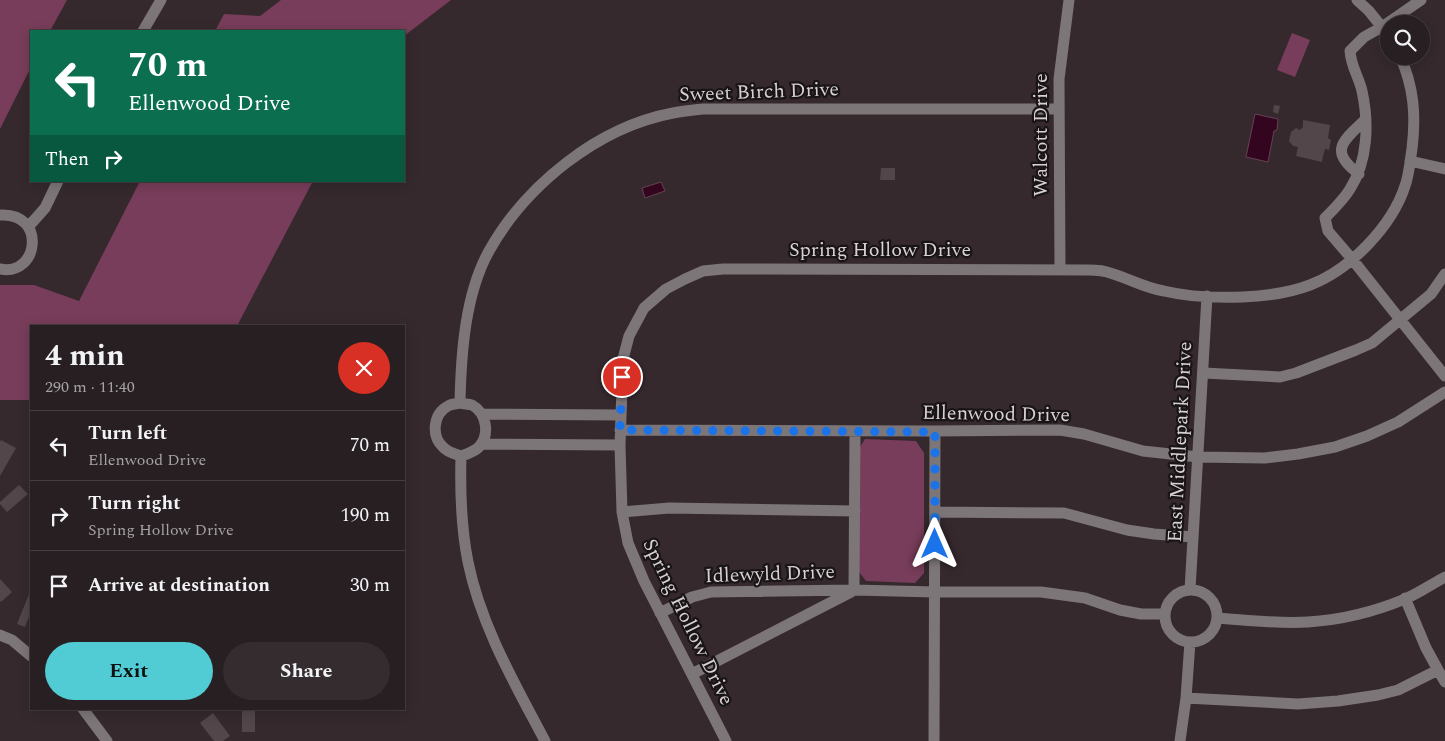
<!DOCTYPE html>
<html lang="en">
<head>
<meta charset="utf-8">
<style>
  body { margin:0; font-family:Spectral,serif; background:#342c2f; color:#f1f3f6; height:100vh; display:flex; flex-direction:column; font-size:19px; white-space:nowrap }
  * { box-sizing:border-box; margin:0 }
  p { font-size:16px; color:#a5a2a5 }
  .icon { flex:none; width:28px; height:28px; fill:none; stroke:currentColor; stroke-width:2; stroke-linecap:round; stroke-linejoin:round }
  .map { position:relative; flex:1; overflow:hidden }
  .panel { position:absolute; left:30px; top:325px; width:375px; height:385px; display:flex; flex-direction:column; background:#281f22; border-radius:0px; box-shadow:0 2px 12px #0003,0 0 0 1px #443d40 }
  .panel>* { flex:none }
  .guide { position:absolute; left:30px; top:30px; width:375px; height:152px; border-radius:0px; box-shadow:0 2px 12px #0003,0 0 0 1px #443d40; background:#0b6e4f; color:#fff; overflow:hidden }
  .fabs { position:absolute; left:1380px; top:15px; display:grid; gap:10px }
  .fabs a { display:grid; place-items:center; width:50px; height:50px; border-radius:50%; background:#281f22; box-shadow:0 2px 12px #0003,0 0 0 1px #443d40; font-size:25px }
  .pin { position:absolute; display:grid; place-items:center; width:42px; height:42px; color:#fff; margin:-21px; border:2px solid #fff; border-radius:50%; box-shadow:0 1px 5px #0007 }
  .me { position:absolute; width:55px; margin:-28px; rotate:0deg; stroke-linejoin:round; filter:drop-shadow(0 0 4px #0008) }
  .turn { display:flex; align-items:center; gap:18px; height:105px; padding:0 15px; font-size:22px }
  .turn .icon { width:65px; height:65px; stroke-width:2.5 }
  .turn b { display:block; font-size:35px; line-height:42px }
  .then { display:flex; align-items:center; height:48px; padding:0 15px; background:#0003; gap:10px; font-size:19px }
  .round { display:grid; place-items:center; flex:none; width:52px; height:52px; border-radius:26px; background:#342c2f }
  .summary { display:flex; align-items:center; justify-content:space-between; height:85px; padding:0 15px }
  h1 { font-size:30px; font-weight:700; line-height:38px }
  .button { display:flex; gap:10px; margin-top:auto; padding:10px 15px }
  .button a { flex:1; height:58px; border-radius:30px; background:#51ccd4; color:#111; font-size:20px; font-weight:700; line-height:58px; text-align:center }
  .button a+a { background:#342c2f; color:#f1f3f6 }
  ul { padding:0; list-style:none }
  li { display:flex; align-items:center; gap:15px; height:70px; padding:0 15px; border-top:1px solid #443d40 }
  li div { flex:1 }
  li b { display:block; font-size:19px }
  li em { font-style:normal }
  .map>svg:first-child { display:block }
</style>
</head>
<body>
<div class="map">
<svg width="1445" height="741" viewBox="0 0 1445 741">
  <rect width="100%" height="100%" fill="#35292e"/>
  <path fill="#783d5a" d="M0,0H67L50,31H31V67L0,129Z
    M281,0H451L404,36V31H215L224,14L260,16Z
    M1292,33L1310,40L1295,77L1277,70Z
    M140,181H313L237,326H31V400H0V285H34L79,301Z
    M865,439L916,441L924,453V573L915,583L866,581L859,572L858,450Z"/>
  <path fill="#34051f" stroke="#654255" d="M1255,114L1278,119L1277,130L1274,131L1268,162L1246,157Z
    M661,182L665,191L645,198L642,188Z"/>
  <path fill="#52464b" d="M1274,105L1280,106L1278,114L1273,112Z
    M1303,120L1330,125L1328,138L1331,140L1329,150L1325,149L1323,156L1322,162L1296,156L1298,147L1293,146L1289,141L1291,132L1296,128L1300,130L1303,127Z
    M881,168H895V180H880Z
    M1,440L16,448L0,476V442Z
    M19,485L28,494L7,512L0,504V502Z
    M0,579L12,592L1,602L0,601Z
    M31,589V612L25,627L17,624Z
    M242,709H255V732H242Z
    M213,713L230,736L223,741H214L200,723Z"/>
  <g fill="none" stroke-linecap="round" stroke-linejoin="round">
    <path stroke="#7c7679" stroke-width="11" d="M1357,0L1369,11L1389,36
      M1421,0L1382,27L1364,37L1350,51C1351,67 1359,77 1362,91C1369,123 1368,161 1350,189C1344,199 1334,209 1325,218L1328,231L1352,259L1445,376
      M143,31L161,0
      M1410,161L1445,169
      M1359,174C1326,150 1346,139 1366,119
      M0,215C47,212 39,277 0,269
      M29,226L45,208L58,181
      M1060,270L1059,79L1069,0
      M1204,373L1280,377L1296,373L1356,350L1372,343L1431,294L1445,274
      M460,403C461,354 465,294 489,251C526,185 598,127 673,113C683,111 693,110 703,109H1059
      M460,403C463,404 468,404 472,405C487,413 490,435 479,447C474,452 467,454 461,456C455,454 447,452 443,447C431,436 433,414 448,406C451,404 456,404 460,403Z
      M482,414L620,415
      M620,430L935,431L1060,430L1084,434L1143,451L1198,457L1265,458L1298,454L1335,447L1367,436L1398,422L1445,392
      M481,444L620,445
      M461,456C460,492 461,527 468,562C481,626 515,684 545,741
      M622,512L669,508L855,511
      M935,512L1064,513L1127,530L1154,534L1193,537
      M854,590L855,431
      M1190,590L1207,296
      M1165 616a26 26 0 1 1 52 0a26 26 0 1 1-52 0Z
      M1405,598L1426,648L1438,670
      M660,613L692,597L711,592L854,590L935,592H1041L1085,598L1120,610L1141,614H1164
      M1217,618C1247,620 1278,624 1308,622C1340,620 1376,611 1405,599C1419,593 1432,584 1445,577
      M0,635L12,640L31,656
      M692,674L851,592
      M1186,698L1298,704L1338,701L1378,695L1398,690L1438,670L1445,682
      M83,709L107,741
      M726,741L644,581L628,543L622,512L620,445L623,359L629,336L644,308L666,289L685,279L703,271L723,269L1088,270C1095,270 1103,270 1110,273C1128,278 1145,288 1164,291C1189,297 1218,298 1243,297C1266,296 1289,293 1310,285C1350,270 1392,226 1405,186C1409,175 1410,161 1412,149C1416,116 1414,87 1400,56
      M934,741L935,431
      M1180,741L1186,698L1190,642"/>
  </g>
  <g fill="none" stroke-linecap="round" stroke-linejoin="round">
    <path stroke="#1a73e8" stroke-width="9" stroke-dasharray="0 16.2" d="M622,377L620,430L935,432V544"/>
  </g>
  <g text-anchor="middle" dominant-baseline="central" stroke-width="4.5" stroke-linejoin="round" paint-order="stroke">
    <g font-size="20" fill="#d8d1d4" stroke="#191416">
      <text transform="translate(759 92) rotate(-2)">Sweet Birch Drive</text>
      <text transform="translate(1041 135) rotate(-90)">Walcott Drive</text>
      <text x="880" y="250">Spring Hollow Drive</text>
      <text transform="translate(996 414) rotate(1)">Ellenwood Drive</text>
      <text transform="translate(1180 442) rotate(-87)">East Middlepark Drive</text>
      <text transform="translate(770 574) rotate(-2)">Idlewyld Drive</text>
      <text transform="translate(688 622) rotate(64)">Spring Hollow Drive</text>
    </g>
  </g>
</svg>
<div class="fabs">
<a><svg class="icon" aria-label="search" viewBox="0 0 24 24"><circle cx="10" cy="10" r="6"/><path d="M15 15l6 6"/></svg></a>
</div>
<div class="pin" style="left:622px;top:377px;background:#d93025"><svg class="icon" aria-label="arrive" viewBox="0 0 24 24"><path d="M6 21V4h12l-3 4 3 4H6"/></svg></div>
<svg class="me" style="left:935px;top:544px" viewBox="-20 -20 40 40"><path d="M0-17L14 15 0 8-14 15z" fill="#1a73e8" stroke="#fff" stroke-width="4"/></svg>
<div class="guide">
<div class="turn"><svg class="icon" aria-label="left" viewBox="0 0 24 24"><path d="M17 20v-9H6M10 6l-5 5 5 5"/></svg><div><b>70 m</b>Ellenwood Drive</div></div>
<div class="then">Then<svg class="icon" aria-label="right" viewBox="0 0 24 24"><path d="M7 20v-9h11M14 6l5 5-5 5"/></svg></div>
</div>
<section class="panel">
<div class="summary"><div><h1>4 min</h1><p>290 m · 11:40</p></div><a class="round" style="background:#d93025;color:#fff"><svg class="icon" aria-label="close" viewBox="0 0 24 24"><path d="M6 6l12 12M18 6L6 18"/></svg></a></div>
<ul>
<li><svg class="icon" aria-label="left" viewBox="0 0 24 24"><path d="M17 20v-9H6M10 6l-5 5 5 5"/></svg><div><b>Turn left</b><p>Ellenwood Drive</p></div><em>70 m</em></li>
<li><svg class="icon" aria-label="right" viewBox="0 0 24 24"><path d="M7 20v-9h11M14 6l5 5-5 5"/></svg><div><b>Turn right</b><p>Spring Hollow Drive</p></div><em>190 m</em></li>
<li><svg class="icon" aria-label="arrive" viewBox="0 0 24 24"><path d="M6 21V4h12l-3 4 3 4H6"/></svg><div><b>Arrive at destination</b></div><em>30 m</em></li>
</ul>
<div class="button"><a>Exit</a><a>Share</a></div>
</section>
</div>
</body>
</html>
